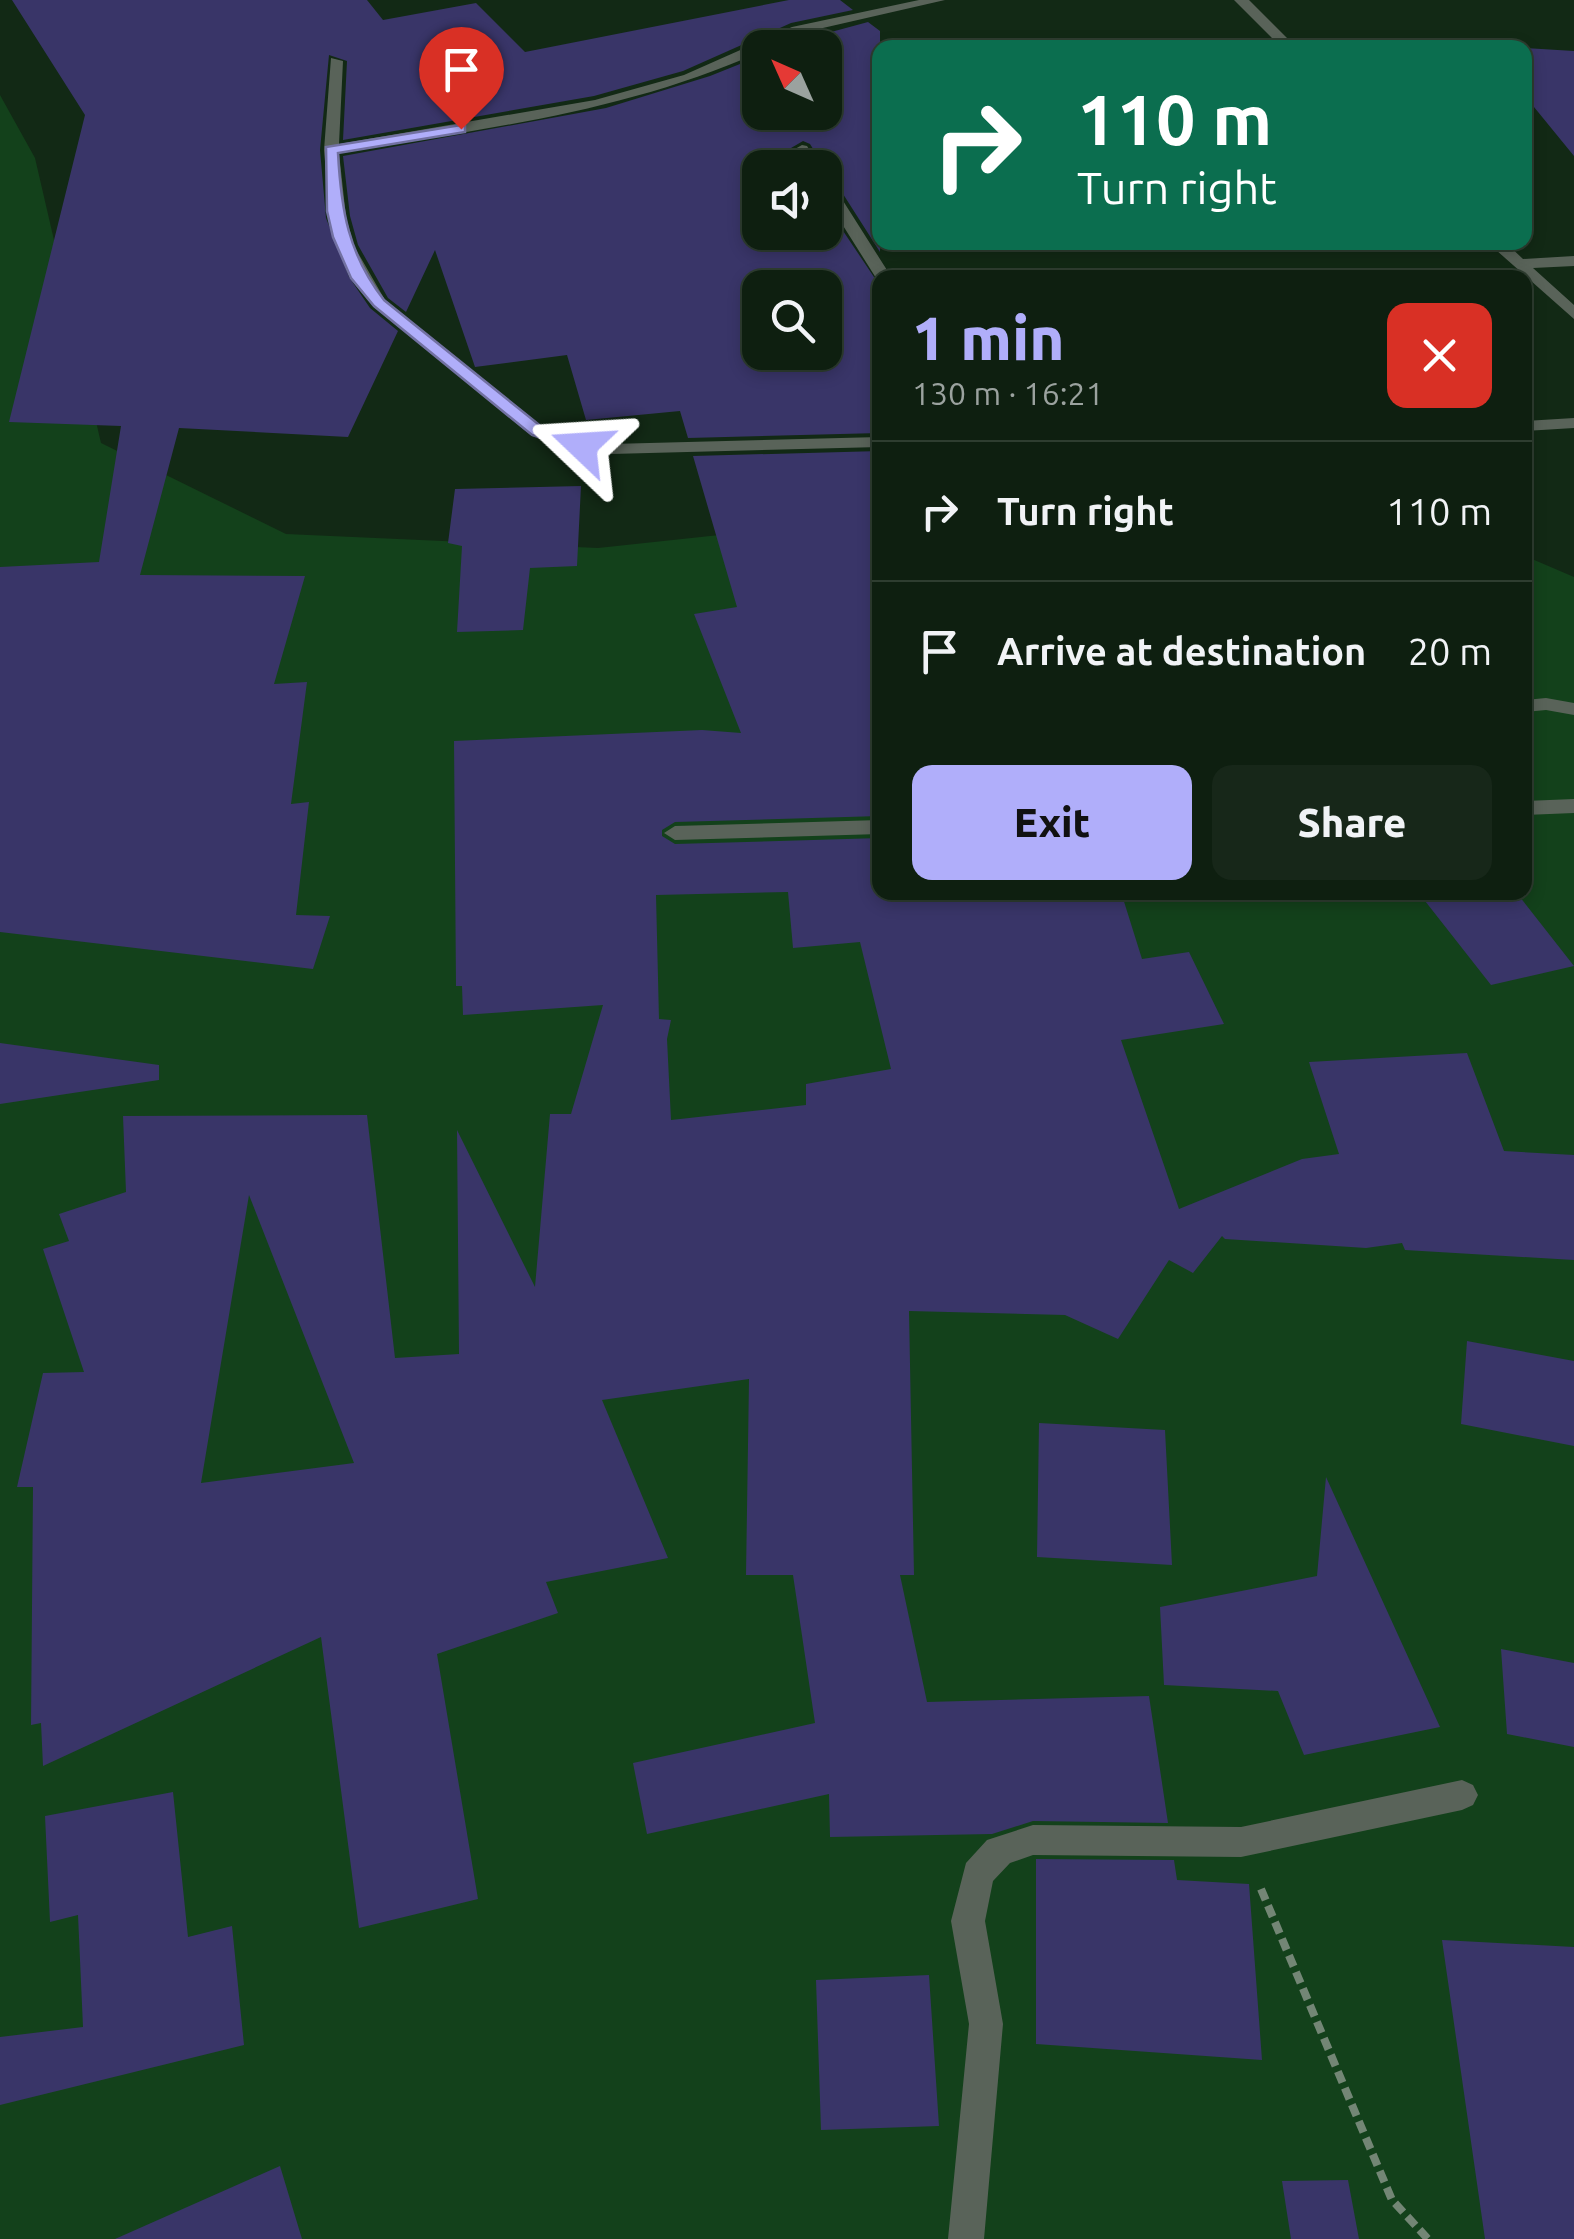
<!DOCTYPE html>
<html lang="en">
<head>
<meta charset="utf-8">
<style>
  body { margin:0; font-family:Ubuntu,sans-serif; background:#172719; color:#f1f3f6; height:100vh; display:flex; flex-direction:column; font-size:38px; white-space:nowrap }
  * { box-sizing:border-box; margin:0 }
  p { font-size:32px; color:#9ba29f }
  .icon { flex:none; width:55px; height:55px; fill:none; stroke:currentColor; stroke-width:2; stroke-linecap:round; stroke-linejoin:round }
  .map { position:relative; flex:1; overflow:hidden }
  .details { position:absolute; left:872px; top:270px; width:660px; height:630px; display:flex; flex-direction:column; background:#0e1f10; border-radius:20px; box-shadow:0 5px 15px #0003,0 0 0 2px #2e3d30 }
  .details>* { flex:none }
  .hud { position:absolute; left:872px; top:40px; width:660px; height:210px; border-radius:20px; box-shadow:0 5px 15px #0003,0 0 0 2px #2e3d30; background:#0b6e4f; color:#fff; overflow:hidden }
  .needle { width:65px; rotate:315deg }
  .buttons { position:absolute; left:742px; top:30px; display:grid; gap:20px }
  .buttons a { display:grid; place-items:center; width:100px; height:100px; border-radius:20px; background:#0e1f10; box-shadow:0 5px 15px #0003,0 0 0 2px #2e3d30; font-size:50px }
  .pin { position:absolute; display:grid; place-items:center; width:85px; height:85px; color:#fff; margin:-102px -42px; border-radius:50% 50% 50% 0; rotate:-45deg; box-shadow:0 0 10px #0007 }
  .pin .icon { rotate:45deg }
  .me { position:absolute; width:110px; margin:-55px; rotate:290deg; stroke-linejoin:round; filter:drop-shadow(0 0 8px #0008) }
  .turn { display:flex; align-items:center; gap:35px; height:210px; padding:0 40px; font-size:45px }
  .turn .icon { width:130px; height:130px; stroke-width:2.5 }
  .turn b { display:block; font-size:70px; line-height:85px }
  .round { display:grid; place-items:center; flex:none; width:105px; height:105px; border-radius:20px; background:#172719 }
  .headline { display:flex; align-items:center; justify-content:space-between; height:170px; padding:0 40px }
  h1 { font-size:60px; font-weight:800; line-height:75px; color:#b0aefa }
  .button { display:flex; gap:20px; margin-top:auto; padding:20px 40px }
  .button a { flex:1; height:115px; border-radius:20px; background:#b0aefa; color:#111; font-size:40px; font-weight:800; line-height:115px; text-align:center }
  .button a+a { background:#172719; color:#f1f3f6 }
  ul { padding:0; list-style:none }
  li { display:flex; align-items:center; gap:30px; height:140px; padding:0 40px; border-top:2px solid #2e3d30 }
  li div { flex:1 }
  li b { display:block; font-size:38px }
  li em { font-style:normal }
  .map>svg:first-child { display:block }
</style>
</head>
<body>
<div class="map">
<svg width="1574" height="2239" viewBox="0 0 1574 2239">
  <rect width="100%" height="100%" fill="#122915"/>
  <path fill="#13411b" d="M0,95L35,158L101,443L286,534L598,548L880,518V892H1525V556L1574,577V2239H0Z"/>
  <path fill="#393568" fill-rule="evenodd" d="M12,0H367L383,20L476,3L525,52L789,0H840L853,10L791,23L683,71L594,96L343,140L347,61L329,55L320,150L326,218L349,277L370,308L398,331L348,437L179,428L140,575L305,576L274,684L307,682L291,804L309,802L296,915L330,916L313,969L0,932V567L99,562L121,426L9,422L85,115Z
    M868,22L880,31V252L836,183L825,176V168L810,144L803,141L791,148L801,168H760V232H825V204L880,286V433L688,438L680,411L586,420L567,355L475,367L435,250L406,312L388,298L358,245L350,216L343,156L606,108L710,76L760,56V112H825V48H772ZM760,288H825V352H760Z
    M1525,48L1574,51V156L1525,96Z
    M880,451V816L675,822L662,830V836L675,844L880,838V892H1121L1142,959L1189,952L1224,1024L1121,1040L1179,1209L1302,1159L1339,1154L1309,1062L1467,1053L1504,1151L1574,1155V1260L1405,1250L1402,1243L1366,1248L1225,1239L1222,1236L1193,1273L1169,1260L1118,1339L1065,1315L909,1311L914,1575H900L927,1702L1149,1696L1168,1823L1033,1821L992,1834L830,1837L829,1794L647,1834L633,1763L815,1723L793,1575H746L749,1379L602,1400L668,1558L546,1582L558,1613L437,1654L478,1899L359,1928L321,1637L43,1766L41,1723L31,1725L33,1487H17L43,1373L84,1372L43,1249L69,1241L59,1214L126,1192L123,1116L367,1115L395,1358L459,1354L457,1130L535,1287L550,1114H571L603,1005L463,1015L462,986H456L454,741L702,730L741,733L694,614L737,607L693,456ZM788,892L793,948L860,942L891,1069L806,1084V1105L671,1120L667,1039L671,1020L659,1019L656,895ZM249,1195L354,1463L201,1483Z
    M581,486L577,566L530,568L523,630L457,632L462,546L448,543L455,489Z
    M1418,892H1516L1574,966L1491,985Z
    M0,1043L159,1065V1080L0,1104Z
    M1467,1341L1574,1361V1446L1461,1424Z
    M1039,1423L1165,1430L1172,1565L1037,1557Z
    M1326,1477L1440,1727L1304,1755L1278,1691L1164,1685L1160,1607L1317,1576Z
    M1501,1649L1574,1663V1747L1507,1734Z
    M173,1792L188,1937L232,1926L244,2045L0,2105V2037L83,2027L78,1915L50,1922L45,1816Z
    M1036,1859L1174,1860L1177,1880L1249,1884L1262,2060L1036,2044Z
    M1442,1940L1574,1947V2239H1485Z
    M929,1975L939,2126L821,2130L816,1980Z
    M280,2166L302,2239H115Z
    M1348,2180L1359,2239H1291L1282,2181Z"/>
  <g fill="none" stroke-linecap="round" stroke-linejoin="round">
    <path stroke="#738675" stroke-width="8" stroke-dasharray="12 6" stroke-linecap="butt" d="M1261,1889L1392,2200L1428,2239"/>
    <path fill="#596359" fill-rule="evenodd" d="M919,0H945L801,33L760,48V52C623,113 485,128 339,153L346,217L354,246L385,300L544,428L584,441L611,444L880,437V447L611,454L582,451L532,436L373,306L352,275L330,217L324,150L331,58L343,61L339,144L595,100L684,75L792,27Z
      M1234,0H1249L1297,48H1282Z
      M802,145L807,146L821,168H806L795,149Z
      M825,180L833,185L892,278H880V282L876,278L825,197Z
      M1487,242H1505L1523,259L1574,256V266L1533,268L1574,305V319Z
      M1574,418V428L1525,431V421Z
      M1546,698L1574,703V715L1546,710L1525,712V700Z
      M1574,799V813L1525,815V801Z
      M880,820V834L675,840L664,833L675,826Z
      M1462,1780L1473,1785L1478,1795L1473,1805L1462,1810L1241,1857L1033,1855L1010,1863L993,1881L985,1921L1003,2024L984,2239H948L969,2024L951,1921L966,1863L987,1840L1033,1825L1241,1827Z"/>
  </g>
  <path fill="#b0aefa" stroke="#7271a2" stroke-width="2.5" d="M461,125L465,126V132L338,153C341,209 348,254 384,300L543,428L588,443V450H576L532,435L374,306L351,278L333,237L327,211L326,147Z"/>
</svg>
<div class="buttons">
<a><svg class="needle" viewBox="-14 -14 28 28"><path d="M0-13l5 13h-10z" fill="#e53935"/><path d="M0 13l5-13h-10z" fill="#9ba29f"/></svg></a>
<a><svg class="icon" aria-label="sound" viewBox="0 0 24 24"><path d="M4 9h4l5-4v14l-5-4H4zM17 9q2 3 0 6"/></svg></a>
<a><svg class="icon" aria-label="search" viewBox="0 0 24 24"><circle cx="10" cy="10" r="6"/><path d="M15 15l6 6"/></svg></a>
</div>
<div class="pin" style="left:461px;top:129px;background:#d93025"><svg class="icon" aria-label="arrive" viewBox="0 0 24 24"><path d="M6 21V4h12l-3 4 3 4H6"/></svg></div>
<svg class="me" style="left:582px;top:446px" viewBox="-20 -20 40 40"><path d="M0-17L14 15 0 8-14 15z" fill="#b0aefa" stroke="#fff" stroke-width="4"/></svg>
<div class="hud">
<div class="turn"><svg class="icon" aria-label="right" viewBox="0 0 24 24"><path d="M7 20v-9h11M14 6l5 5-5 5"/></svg><div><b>110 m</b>Turn right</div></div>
</div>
<section class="details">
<div class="headline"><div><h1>1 min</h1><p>130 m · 16:21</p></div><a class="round" style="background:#d93025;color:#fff"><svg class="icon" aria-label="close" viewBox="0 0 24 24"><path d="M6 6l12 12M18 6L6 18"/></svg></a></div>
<ul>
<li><svg class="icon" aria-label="right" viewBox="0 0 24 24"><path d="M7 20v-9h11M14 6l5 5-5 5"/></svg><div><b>Turn right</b></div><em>110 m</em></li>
<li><svg class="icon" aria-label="arrive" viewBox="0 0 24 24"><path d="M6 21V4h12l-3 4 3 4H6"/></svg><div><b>Arrive at destination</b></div><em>20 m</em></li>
</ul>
<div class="button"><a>Exit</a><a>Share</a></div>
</section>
</div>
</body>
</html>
